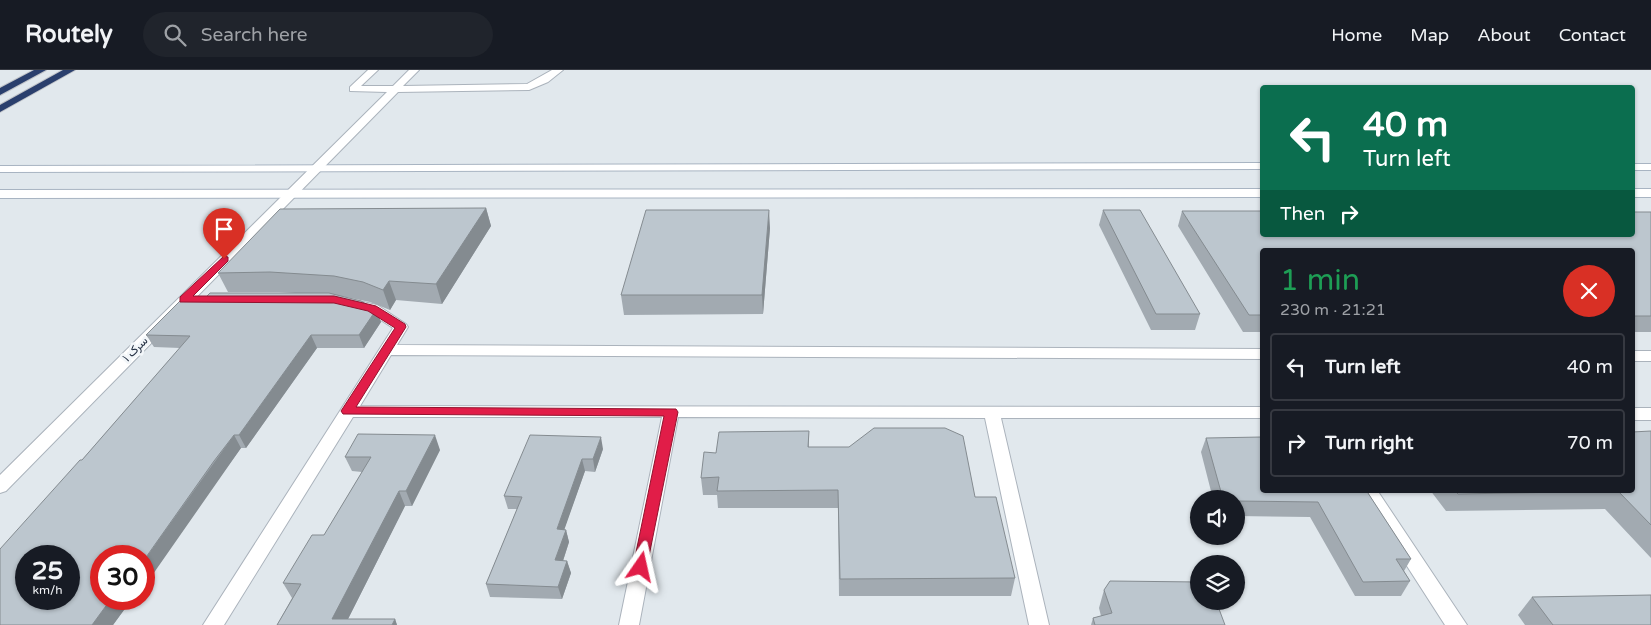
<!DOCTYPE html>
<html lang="en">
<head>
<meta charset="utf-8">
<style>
  body { margin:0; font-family:"Varela Round",Vazirmatn,sans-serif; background:#20242c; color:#f1f3f6; height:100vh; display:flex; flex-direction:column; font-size:19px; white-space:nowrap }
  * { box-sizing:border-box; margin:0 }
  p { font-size:16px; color:#9ea1a6 }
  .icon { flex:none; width:28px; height:28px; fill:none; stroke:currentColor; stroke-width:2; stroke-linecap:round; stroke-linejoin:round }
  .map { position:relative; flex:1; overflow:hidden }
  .details { position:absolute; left:1260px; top:178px; width:375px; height:245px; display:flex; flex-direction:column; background:#171b24; border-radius:5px; box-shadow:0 1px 4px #0004 }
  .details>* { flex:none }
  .top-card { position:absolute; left:1260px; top:15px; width:375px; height:152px; border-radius:5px; box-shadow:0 1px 4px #0004; background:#0b6e4f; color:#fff; overflow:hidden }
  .controls { position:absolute; left:1190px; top:420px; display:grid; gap:10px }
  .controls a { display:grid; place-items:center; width:55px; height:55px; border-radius:50%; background:#171b24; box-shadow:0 1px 4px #0004; font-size:25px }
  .speed { position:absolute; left:15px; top:475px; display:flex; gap:10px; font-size:25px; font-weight:700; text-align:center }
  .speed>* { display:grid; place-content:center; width:65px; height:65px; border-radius:50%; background:#171b24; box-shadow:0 1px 4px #0004; line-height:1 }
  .speed small { font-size:12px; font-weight:400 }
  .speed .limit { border:8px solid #d22; background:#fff; color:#111 }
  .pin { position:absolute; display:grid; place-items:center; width:42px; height:42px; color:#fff; margin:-51px -21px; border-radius:50% 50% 50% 0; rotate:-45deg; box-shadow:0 0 5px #0007 }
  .pin .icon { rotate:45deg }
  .me { position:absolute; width:55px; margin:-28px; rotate:11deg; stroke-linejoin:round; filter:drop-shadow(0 0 4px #0008) }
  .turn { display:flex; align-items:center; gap:18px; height:105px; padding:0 20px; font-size:22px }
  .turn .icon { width:65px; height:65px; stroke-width:2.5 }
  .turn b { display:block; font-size:35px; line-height:42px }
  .then { display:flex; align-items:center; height:48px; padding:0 20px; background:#0003; gap:10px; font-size:19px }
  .round { display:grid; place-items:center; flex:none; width:52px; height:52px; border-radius:26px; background:#20242c }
  .head { display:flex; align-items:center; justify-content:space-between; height:85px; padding:0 20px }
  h1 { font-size:30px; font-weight:600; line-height:38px; color:#1e9e55 }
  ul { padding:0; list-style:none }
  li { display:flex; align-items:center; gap:15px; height:68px; margin:0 10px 8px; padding:0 10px; border:2px solid #363941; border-radius:5px }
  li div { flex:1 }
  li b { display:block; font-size:19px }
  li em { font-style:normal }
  header { display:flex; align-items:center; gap:30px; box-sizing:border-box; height:70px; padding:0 25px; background:#171b24; border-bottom:1px solid #363941 }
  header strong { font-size:24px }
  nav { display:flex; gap:28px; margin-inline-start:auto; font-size:18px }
  .search { width:350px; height:45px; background:#20242c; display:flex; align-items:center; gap:12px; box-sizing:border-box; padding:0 18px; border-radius:28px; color:#9ea1a6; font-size:19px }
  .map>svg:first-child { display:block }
</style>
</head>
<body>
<header>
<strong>Routely</strong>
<div class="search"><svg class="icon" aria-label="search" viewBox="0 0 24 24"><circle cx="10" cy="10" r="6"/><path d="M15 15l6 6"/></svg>Search here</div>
<nav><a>Home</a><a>Map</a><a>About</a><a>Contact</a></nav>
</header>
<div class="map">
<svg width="1651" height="555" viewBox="0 0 1651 555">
  <rect width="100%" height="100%" fill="#e1e8ed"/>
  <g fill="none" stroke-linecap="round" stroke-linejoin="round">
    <g stroke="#abb3bc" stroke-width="2">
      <path id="street" d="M368,0H378L361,16H393L409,0H419L403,16L527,14L552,0H563L548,12L529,20L398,22L6,421L0,423V405L387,22L350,21V17Z
        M358,231L377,235L406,254L408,257L397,275L1262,279V289L391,285L360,336L1262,337V348H1001L1049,555H1029L985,348L678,347L639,555H619L662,347H353L224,555H203L393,258L367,241L353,238L351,235L353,232Z
        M1632,281H1651V291H1632Z
        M1632,338H1651V350H1632Z
        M1358,420H1377L1467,555H1445Z"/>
    </g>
    <g stroke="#a8b4c2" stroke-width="2">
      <path id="secondary" d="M1262,93V99L0,102V96Z
        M1632,94H1651V100H1632Z
        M1262,119V127L0,128V120Z
        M1632,119H1651V127H1632Z"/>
    </g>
    <g stroke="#c1c4c9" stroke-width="2">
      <path id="highway" d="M34,0H46L0,25V18Z
        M63,0H75L0,42V35Z"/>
    </g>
    <use href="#street" fill="#fff" fill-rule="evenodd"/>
    <use href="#secondary" fill="#fff" fill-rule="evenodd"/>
    <use href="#highway" fill="#2a3f6d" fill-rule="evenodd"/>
  </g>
  <path fill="#a2aab1" d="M486,138L491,156L442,234L396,230L390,240L370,232L341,226L376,240L381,252L364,278H317L246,378H241L222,404L144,486L101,529H132L113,555H0L82,390L180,278L154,277L146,265L205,228L295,223L279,222H228L218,203Z
    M1103,140L1200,244L1195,260H1151L1099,155Z
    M1182,141L1651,142V262H1632V180H1262V262H1243L1178,156Z
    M770,158L763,244L624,245L621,225Z
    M809,361V377L975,427L1015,508L1011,526H839L838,438H718L717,425H703L701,408L716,383Z
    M1651,361V488L1605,439L1446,441L1430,420H1632Z
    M1206,368L1366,420L1411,489L1404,501L1410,511L1401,526H1355L1310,447L1236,446V429H1213L1201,382Z
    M603,379L595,402L585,401L564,459L566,460L569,472L563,491H567L571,503L562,529L490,527L486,514L517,439H508L504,426Z
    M440,380L412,436H405L348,549H395L397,555H277L292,528L283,513L324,465L362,402L352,401L345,387Z
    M1104,520L1225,555H1091L1093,548L1101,546L1099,538Z
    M1532,527L1651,555H1525L1518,545Z"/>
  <path fill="#848b90" d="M486,138L491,156L442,234L436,214Z
    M769,140L770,158L763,244L762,225Z
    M389,211L396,230L390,240L383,220Z
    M376,240L381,252L364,278L359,265Z
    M311,265L317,278L246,378L239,365Z
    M234,365L241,378L144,517V490Z
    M435,365L440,380L412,436L406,421Z
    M601,367L603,379L595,402L593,389Z
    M582,389L585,401L560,472L557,459Z
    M399,421L405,436L345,555L332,549Z
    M566,460L569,472L559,503L555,490Z
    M567,491L571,503L562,529L558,517Z
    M111,529H132L113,555H92Z
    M395,549L397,555H392Z"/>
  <path fill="#bcc6ce" stroke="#848b90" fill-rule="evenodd" d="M486,138L436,214L389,211L383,220L363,212L334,206L270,202L218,203L280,139Z
    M646,140H769L762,225H621Z
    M1103,140H1140L1200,244H1156Z
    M1182,141H1262V165H1632V142H1651V246H1632V180H1262V245H1249Z
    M210,223H329L361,231L376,240L359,265H311L239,365H234L214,391L144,490V486H101V529H111L92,555H0V479L80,390H82L190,266L146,265L183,228H205ZM26,486H69V529H26Z
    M874,358H945L963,366L975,427H996L1015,508L840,509L838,420L717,421L719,407L701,408L704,382L716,383L719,362L809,361L808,377H849Z
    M1651,361V455L1618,421L1458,424L1454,420H1632V362Z
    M358,364L435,365L406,421H399L332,549H395L392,555H277L301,514L283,513L312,465H324L371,387H345Z
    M530,365L601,367L593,389H582L557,459L566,460L555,490L567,491L558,517L486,514L522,427L504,426Z
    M1262,367V420H1366L1411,489H1396L1410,511L1363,512L1318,432L1236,431V429H1223L1206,368Z
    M1110,511L1199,512V531H1216L1225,555H1095L1093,548L1112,543L1104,520Z
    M1651,525V555H1553L1532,527Z"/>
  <path fill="#e11d48" stroke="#92132f" d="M224,186L228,187V191L193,226H334L376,236L405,254L406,257L356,337L676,339L678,342L646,501L641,503L636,501L633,497L664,346L343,344L341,341L395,258L368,241L334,233L180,232V227Z"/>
  <g text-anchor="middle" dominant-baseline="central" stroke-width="5" stroke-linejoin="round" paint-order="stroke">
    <g font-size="12" fill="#202c3f" stroke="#f2f6f9">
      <text transform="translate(135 279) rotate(-45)">سرک ۱</text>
    </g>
  </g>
</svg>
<div class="controls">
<a><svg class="icon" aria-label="sound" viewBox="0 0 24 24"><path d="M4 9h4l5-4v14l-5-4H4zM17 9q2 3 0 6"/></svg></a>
<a><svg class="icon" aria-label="layers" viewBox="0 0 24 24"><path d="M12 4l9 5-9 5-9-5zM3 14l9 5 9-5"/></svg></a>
</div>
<div class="speed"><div>25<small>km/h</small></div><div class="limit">30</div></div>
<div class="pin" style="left:224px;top:189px;background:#d93025"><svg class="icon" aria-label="arrive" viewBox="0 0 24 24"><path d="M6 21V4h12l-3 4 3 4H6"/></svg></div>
<svg class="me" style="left:641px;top:497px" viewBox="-20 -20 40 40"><path d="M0-17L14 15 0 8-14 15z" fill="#e11d48" stroke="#fff" stroke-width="4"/></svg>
<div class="top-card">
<div class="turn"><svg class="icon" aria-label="left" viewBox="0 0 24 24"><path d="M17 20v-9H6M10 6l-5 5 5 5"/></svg><div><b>40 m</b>Turn left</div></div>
<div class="then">Then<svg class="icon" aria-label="right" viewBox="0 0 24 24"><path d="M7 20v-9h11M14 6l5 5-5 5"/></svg></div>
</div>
<section class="details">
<div class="head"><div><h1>1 min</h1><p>230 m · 21:21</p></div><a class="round" style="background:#d93025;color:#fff"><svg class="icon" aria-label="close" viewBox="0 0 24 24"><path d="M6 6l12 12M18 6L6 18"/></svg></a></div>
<ul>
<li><svg class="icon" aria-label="left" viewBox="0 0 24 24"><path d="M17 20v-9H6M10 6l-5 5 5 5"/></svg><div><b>Turn left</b></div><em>40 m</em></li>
<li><svg class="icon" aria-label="right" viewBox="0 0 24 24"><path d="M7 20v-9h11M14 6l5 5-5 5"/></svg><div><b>Turn right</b></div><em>70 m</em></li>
</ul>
</section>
</div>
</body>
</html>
